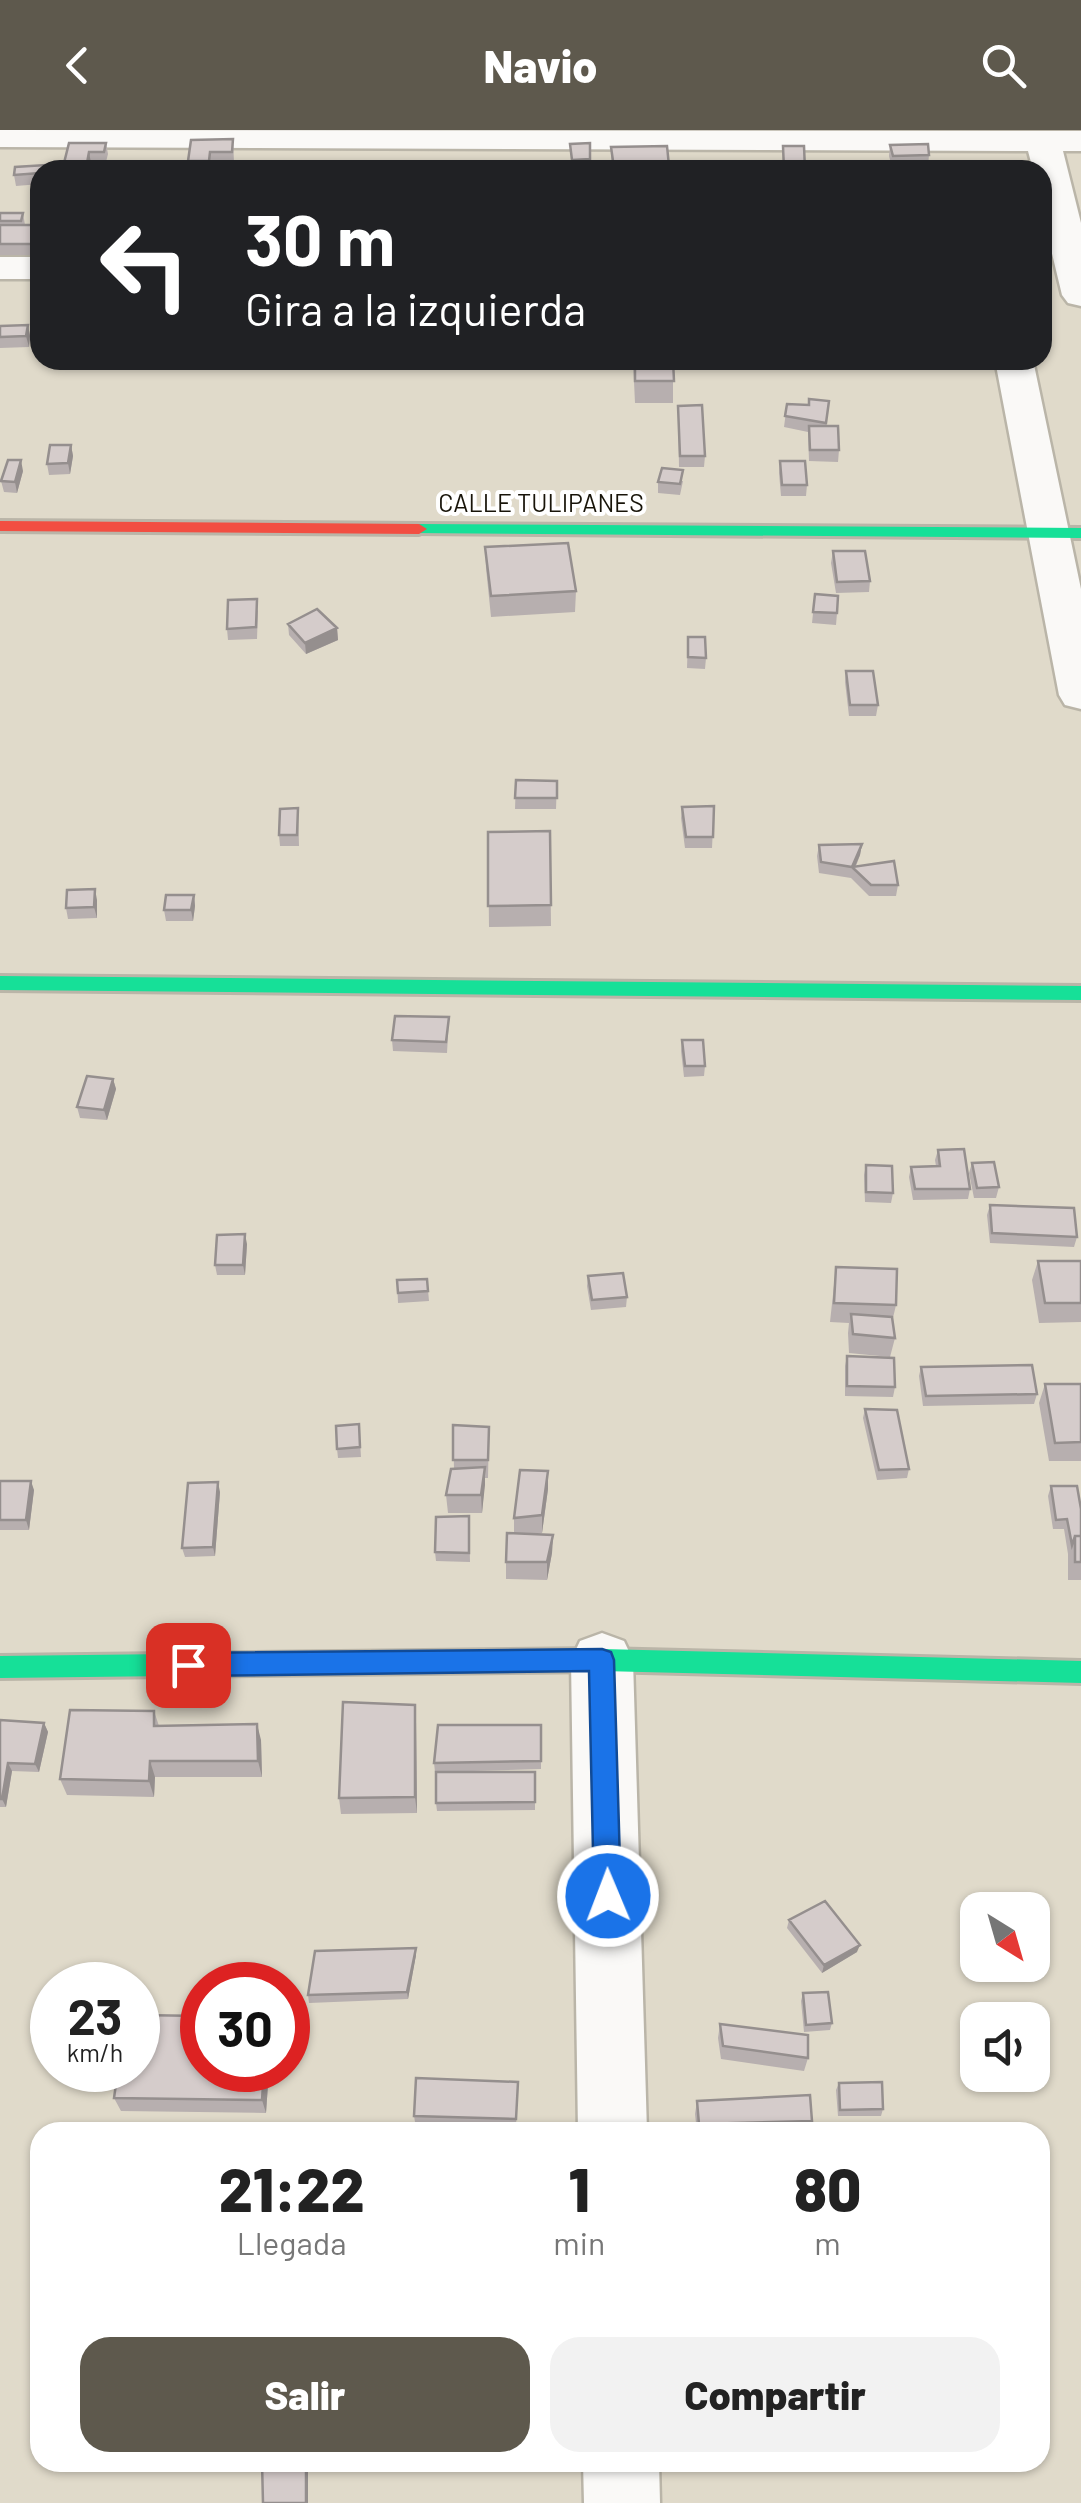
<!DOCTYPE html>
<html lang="es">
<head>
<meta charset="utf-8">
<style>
  body { margin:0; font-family:Barlow,sans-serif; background:#f2f2f2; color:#222; height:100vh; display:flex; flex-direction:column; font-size:38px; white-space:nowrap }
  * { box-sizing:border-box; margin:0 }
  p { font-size:32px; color:#767676 }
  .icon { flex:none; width:55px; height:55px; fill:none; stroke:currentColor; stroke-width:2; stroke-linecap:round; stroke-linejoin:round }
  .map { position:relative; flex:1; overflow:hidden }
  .sheet { position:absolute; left:30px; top:1992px; width:1020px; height:350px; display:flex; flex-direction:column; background:#fff; border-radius:30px; box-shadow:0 2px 8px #0004 }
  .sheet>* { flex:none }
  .banner { position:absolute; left:30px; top:30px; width:1022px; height:210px; border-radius:30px; box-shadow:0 2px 8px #0004; background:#202124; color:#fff; overflow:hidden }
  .needle { width:65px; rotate:143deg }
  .controls { position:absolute; left:960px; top:1762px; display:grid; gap:20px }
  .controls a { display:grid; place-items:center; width:90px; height:90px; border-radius:20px; background:#fff; box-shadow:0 2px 8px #0004; font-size:50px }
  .speed { position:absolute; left:30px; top:1832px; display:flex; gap:20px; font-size:50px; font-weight:700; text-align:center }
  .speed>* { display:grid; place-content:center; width:130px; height:130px; border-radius:50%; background:#fff; box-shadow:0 2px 8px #0004; line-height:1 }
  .speed small { font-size:25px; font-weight:400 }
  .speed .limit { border:15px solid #d22; background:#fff; color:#111 }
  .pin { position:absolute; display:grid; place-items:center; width:85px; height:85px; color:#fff; margin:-42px; border-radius:20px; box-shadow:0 5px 15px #0006 }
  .me { position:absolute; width:110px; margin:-55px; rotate:359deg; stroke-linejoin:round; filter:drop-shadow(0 0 8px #0008) }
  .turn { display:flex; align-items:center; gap:35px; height:210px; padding:0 50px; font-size:45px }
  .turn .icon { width:130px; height:130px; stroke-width:2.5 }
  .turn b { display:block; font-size:70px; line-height:85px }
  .eta { display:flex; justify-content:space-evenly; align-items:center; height:170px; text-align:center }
  .eta b { font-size:60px; font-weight:800; line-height:70px }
  .button { display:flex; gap:20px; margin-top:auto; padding:20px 50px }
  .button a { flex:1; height:115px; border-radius:30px; background:#5e594d; color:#fff; font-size:40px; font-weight:800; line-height:115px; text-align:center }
  .button a+a { background:#f2f2f2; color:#222 }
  header { display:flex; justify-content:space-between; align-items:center; height:130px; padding:0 50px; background:#5e594d; color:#fff; font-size:45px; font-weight:800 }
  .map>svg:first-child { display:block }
</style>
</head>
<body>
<header><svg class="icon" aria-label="back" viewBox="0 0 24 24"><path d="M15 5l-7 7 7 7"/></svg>Navio<svg class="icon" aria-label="search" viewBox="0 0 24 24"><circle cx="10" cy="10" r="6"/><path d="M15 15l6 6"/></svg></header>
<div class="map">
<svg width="1081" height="2373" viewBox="0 0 1081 2373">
  <rect width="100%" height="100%" fill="#e0daca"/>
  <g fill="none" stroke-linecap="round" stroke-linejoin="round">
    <g stroke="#bab5a8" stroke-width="5">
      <path id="street" d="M0,0L1081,1V21H1063L1081,93V176L1068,173L1062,165L1042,82V40H1033L1028,21L0,17Z
        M0,127H40V149H0Z
        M995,230H1033L1081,459V579L1065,575L1059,565Z
        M602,1503L624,1511L633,1530L647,2002H578L571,1530L580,1511Z
        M583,2332H659L660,2373H584Z"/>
    </g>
    <g stroke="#bab5a8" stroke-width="6">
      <path id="fast" d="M419,394L1081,398V408L413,403L411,399Z
        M0,846L1081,856V870L0,860Z
        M602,1519L1081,1531V1553L602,1541L0,1548V1526Z"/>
    </g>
    <g stroke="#bab5a8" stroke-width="6">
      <path id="jam" d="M0,391L419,394L427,399L419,404L0,401Z"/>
    </g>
    <use href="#street" fill="#faf9f7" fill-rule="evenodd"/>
    <use href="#fast" fill="#16e098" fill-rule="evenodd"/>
    <use href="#jam" fill="#f24e42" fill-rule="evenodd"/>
  </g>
  <path fill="#b7afaf" d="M233,9L234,33H211V40H190L188,31Z
    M106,13L108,24L106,32L91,33L89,40H66L64,33Z
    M590,13V40H572L570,14Z
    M890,15L929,25L928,36L892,37L889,26Z
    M611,17L669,36V40H612Z
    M46,35L47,40H40V54L16,56L14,45Z
    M0,83H23L25,95H40V125H0Z
    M28,195L30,206L29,217L0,218V196Z
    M633,230H673V273H635Z
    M829,271L826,296L839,320L838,332L809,331L808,302L784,297L787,274L809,275Z
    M678,276L705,326L704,337H679Z
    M71,315L73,326L70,344L49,345L47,334Z
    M780,331L807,355L806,366H781L779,343Z
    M23,341L17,363L4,362L1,351Z
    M683,351L680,365L658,363V352Z
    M485,417L576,461L575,482L491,487L486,438Z
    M833,421L870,451L869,462L836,463L831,433Z
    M815,464L837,483L836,495L812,493Z
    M258,480L257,509L228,510L227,499Z
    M288,494L337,498L338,510L306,524L289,505Z
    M688,507L706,528L705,539L687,538Z
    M846,541L878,575L876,586H849L845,552Z
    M516,650L557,651L556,679H515Z
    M714,676L712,718H685L681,688L682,677Z
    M298,678L299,716H280L279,705Z
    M550,701L551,796L489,797L488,702Z
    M862,714L860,725L856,736L898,755L896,766H869L851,748L819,743L817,726L819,715Z
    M194,765L195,776L193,791H166L164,780Z
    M97,770V788L68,789L66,778Z
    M449,887L447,923L393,921L392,910Z
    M682,910L705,936L704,946L684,947L681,921Z
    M113,949L116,959L107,990L80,988L77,977Z
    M938,1020L970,1059L968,1069L913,1070L909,1047L911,1037L936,1036L935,1030Z
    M972,1033L999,1057L996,1068H974L969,1043Z
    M866,1035L893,1063L891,1073L865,1072L864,1045Z
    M990,1075L1077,1107L1074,1117L990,1113L987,1085Z
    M247,1114L245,1145H217L215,1135Z
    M1038,1131H1081V1192L1039,1193L1032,1150Z
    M836,1137L896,1175L892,1192L895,1208L890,1227L849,1223L848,1203L849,1193L830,1192Z
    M588,1146L627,1167L626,1177L591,1180L587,1156Z
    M427,1149L429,1171L398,1173L397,1150Z
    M847,1226L895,1257L893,1267L845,1266V1236Z
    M921,1237L1037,1264L1034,1274L923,1276L919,1246Z
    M1045,1254H1081V1331H1049L1039,1273Z
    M865,1279L909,1339L907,1348L877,1350L863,1288Z
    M359,1294L361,1327L338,1328L337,1319Z
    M453,1295L489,1297L488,1348H485L482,1383H448L446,1365L454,1339Z
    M548,1341V1359L542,1403L533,1404L553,1405L552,1423L547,1450L506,1449V1432L514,1403V1388Z
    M0,1351L34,1360L29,1400H0Z
    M1051,1356L1081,1379V1450H1068V1424L1064,1399H1053L1048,1366Z
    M220,1362L215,1426L185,1427L182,1418Z
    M469,1386L470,1432L436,1431L435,1422Z
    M415,1575L416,1592L417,1683L341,1684L339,1668Z
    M154,1581L159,1596L261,1610L262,1647H155L154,1667L67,1665L60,1649Z
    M0,1590L44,1593L48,1602L39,1642L12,1641L6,1677H0Z
    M541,1595V1639L435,1642L434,1633Z
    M535,1642V1680L437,1681L436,1673Z
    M789,1790L857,1822L822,1843L787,1798Z
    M416,1825L408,1869L309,1873L308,1865Z
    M803,1863L832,1893L830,1900L804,1902L801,1871Z
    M720,1894L808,1928L804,1941L721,1929L718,1908Z
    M269,1940L266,1983L121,1981L114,1968Z
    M518,1952L516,1996L415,1992L414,1986Z
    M839,1953L883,1979L881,1986H838L836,1960Z
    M697,1971L812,1991L808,2002H697L695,1984Z
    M722,2332H751L722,2336Z"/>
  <path fill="#958f8e" d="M89,22L91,33L89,40H88L87,33Z
    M28,195L30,206L29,217L26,206Z
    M71,315L73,326L70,344L68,333Z
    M21,330L23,341L17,363L15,352Z
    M337,498L338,510L306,524L305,513Z
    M862,714L860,725L854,739L852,737Z
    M95,759L97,770V788L94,777Z
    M194,765L195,776L193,791L191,780Z
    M113,949L116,959L107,990L104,980Z
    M245,1104L247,1114L245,1145L243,1135Z
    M485,1337V1355L482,1383L481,1365Z
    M548,1341V1359L542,1403V1385Z
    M31,1351L34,1360L29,1400L26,1390Z
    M218,1352L220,1362L215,1426L213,1417Z
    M553,1405L552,1423L547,1450V1432Z
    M415,1575L416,1592L417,1683L415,1667Z
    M44,1593L48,1602L39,1642L35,1634Z
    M257,1594L261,1610L262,1647L258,1631Z
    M150,1631L155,1647L154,1667L149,1651Z
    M8,1633L12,1641L6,1677L2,1669Z
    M860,1815L857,1822L822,1843L824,1835Z
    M416,1818V1825L408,1869L407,1862Z
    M264,1940H269L266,1983L262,1970Z
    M306,2332H308V2373H306Z"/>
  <path fill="#d5cccb" stroke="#958f8e" stroke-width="2.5" d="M233,9L232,22H210L209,31H188L191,10Z
    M69,13H106L104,22H89L87,33H64Z
    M590,13V29L572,30L570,14Z
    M928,14L929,25L893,26L890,15Z
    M667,16L669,36L614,38L611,17Z
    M783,16H804L805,40H784Z
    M46,35V40H40V43L14,45L15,37Z
    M0,83H23L21,91H0Z
    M0,95H40V114H0Z
    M28,195L26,206L0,207V196Z
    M635,230H673L674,251H635Z
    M809,269L829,271L826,293L785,286L787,274L809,275Z
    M702,275L705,326H680L678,276Z
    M809,296H838L839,320H810Z
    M50,315H71L68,333L47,334Z
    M8,330H21L15,352L1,351Z
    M780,331H805L807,355H782Z
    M662,338L683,340L680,354L658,352Z
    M568,413L576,461L491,466L485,417Z
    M833,421H865L870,451L837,452Z
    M815,464L838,466L837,483L813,482Z
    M257,469L256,497L227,499L228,470Z
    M317,479L337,498L305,513L288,494Z
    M688,507H705L706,528L688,527Z
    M846,541H873L878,575H850Z
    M516,650L557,651V668H515Z
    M714,676L713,707H686L682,677Z
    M298,678L297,705H279L280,679Z
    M550,701L551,775L488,776V702Z
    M862,714L852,737L821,732L819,715Z
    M894,731L898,755H871L852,737Z
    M95,759L94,777L66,778L67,760Z
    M166,765H194L191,780H164Z
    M395,886L449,887L446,912L392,910Z
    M682,910H703L705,936H685Z
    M87,946L113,949L104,980L77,977Z
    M964,1019L970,1059H915L911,1037L940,1036L938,1020Z
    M994,1032L999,1057L977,1058L972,1033Z
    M866,1035L892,1036L893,1063L866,1062Z
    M990,1075L1074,1078L1077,1107L992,1103Z
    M245,1104L243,1135H215L217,1105Z
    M1038,1131H1081V1173H1045Z
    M836,1137L897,1139L896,1175L834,1173Z
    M623,1143L627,1167L592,1170L588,1146Z
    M427,1149L428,1161L398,1163L397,1150Z
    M851,1184L892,1187L895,1208L853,1204Z
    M847,1226L894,1228L895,1257L847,1256Z
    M1032,1235L1037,1264L926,1266L921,1237Z
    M1045,1254H1081V1312L1055,1313Z
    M865,1279L897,1280L909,1339L879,1340Z
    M359,1294L360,1317L337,1319L336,1296Z
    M453,1295L489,1297L488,1330H453Z
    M485,1337L481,1365H446L451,1339Z
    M520,1340L548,1341L542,1385L514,1388Z
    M0,1351H31L26,1390H0Z
    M218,1352L213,1417L182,1418L188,1353Z
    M1051,1356H1077L1081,1379V1406H1075L1072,1415L1067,1389L1056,1390Z
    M469,1386V1423L435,1422L436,1387Z
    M507,1403L553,1405L547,1432H506Z
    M1075,1406H1081V1432H1075Z
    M343,1572L415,1575V1667L339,1668Z
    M70,1580L154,1581V1596L257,1594L258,1631H150L149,1651L60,1649Z
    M0,1590L44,1593L35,1634L8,1633L2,1669H0Z
    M438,1595H541V1631L434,1633Z
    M436,1642H535V1672L436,1673Z
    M825,1771L860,1815L824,1835L789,1790Z
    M416,1818L407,1862L308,1865L315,1821Z
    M828,1862L832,1893L806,1895L803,1863Z
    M138,1885L202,1886V1940H264L262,1970L114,1968L118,1940H138Z
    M720,1894L808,1905V1928L723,1916Z
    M416,1948L518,1952L516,1989L414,1986Z
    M882,1952L883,1979L840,1980L839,1953Z
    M810,1965L812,1991L699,1994L697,1971Z
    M262,2332H306V2373H263Z"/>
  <path fill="#1a73e8" stroke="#114b97" stroke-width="2.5" d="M602,1519L611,1522L614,1530L621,1766L617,1775L608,1779L598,1775L594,1766L589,1541L188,1546L179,1543L175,1535L179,1527L188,1523Z"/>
  <g text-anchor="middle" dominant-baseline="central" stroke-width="8" stroke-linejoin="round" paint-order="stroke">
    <g font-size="25" fill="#181409" stroke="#fff">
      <text x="541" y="372">CALLE TULIPANES</text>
    </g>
  </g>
</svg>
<div class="controls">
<a><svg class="needle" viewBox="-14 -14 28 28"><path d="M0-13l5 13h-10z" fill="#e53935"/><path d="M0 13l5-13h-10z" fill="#767676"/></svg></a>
<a><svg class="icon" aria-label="sound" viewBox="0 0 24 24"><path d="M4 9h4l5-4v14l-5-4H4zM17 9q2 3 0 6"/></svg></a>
</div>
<div class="speed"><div>23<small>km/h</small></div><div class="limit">30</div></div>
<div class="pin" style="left:188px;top:1535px;background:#d93025"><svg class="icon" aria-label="arrive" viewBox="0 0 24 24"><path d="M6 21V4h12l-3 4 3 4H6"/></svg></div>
<svg class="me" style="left:608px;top:1766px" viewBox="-20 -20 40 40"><circle r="17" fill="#1a73e8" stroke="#fff" stroke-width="3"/><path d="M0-11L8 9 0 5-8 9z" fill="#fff"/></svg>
<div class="banner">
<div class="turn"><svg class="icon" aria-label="left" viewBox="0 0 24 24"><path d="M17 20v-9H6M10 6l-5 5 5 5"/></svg><div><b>30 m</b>Gira a la izquierda</div></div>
</div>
<section class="sheet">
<div class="eta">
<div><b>21:22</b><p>Llegada</p></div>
<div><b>1</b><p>min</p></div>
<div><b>80</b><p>m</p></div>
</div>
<div class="button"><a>Salir</a><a>Compartir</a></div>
</section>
</div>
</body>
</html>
